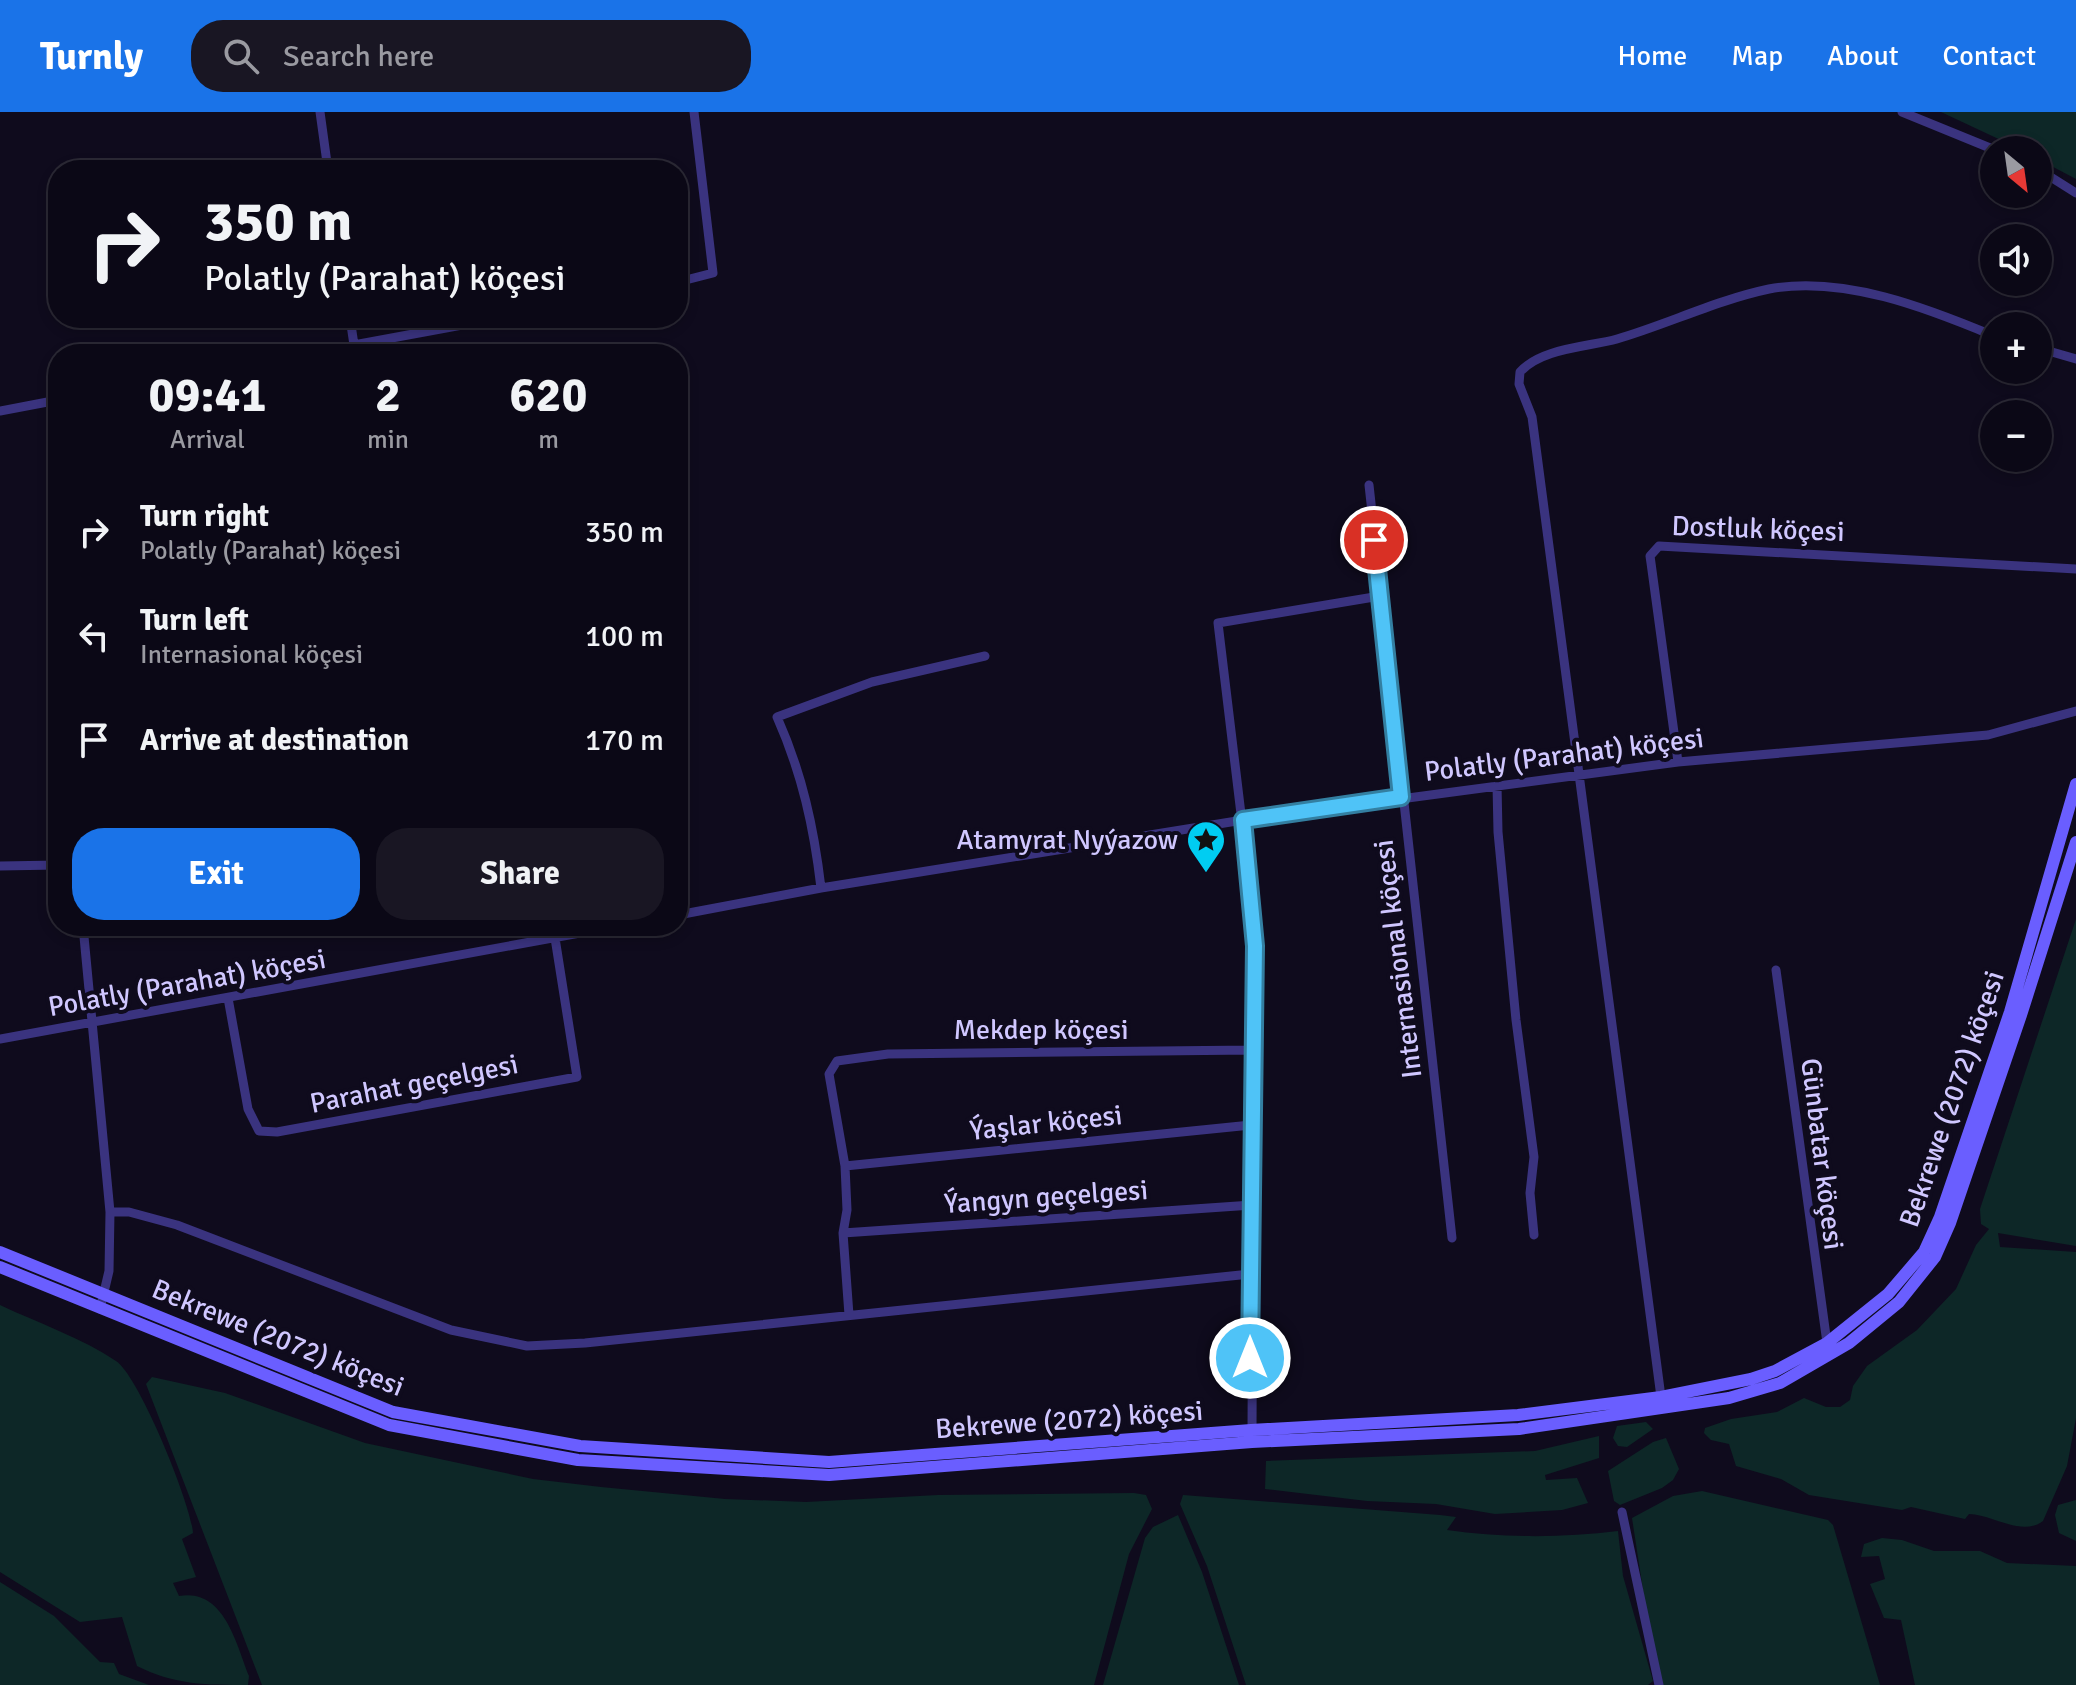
<!DOCTYPE html>
<html lang="en">
<head>
<meta charset="utf-8">
<style>
  body { margin:0; font-family:Signika,sans-serif; background:#191623; color:#f1f3f6; height:100vh; display:flex; flex-direction:column; font-size:30px; white-space:nowrap }
  * { box-sizing:border-box; margin:0 }
  p { font-size:26px; color:#9a9aa1 }
  .icon { flex:none; width:44px; height:44px; fill:none; stroke:currentColor; stroke-width:2; stroke-linecap:round; stroke-linejoin:round }
  .map { position:relative; flex:1; overflow:hidden }
  .details { position:absolute; left:48px; top:232px; width:640px; height:592px; display:flex; flex-direction:column; background:#0b0816; border-radius:32px; box-shadow:0 4px 12px #0003,0 0 0 2px #2b2935 }
  .details>* { flex:none }
  .banner { position:absolute; left:48px; top:48px; width:640px; height:168px; border-radius:32px; box-shadow:0 4px 12px #0003,0 0 0 2px #2b2935; background:#0b0816; color:#f1f3f6; overflow:hidden }
  .needle { width:52px; rotate:151deg }
  .tools { position:absolute; left:1980px; top:24px; display:grid; gap:16px }
  .tools a { display:grid; place-items:center; width:72px; height:72px; border-radius:50%; background:#0b0816; box-shadow:0 4px 12px #0003,0 0 0 2px #2b2935; font-size:40px }
  .pin { position:absolute; display:grid; place-items:center; width:68px; height:68px; color:#fff; margin:-34px; border:4px solid #fff; border-radius:50%; box-shadow:0 2px 8px #0007 }
  .me { position:absolute; width:88px; margin:-44px; rotate:0deg; stroke-linejoin:round; filter:drop-shadow(0 0 6px #0008) }
  .turn { display:flex; align-items:center; gap:28px; height:168px; padding:0 24px; font-size:36px }
  .turn .icon { width:104px; height:104px; stroke-width:2.5 }
  .turn b { display:block; font-size:56px; line-height:68px }
  .eta { display:flex; justify-content:space-evenly; align-items:center; height:136px; text-align:center }
  .eta b { font-size:48px; font-weight:700; line-height:56px }
  .action { display:flex; gap:16px; margin-top:auto; padding:16px 24px }
  .action a { flex:1; height:92px; border-radius:32px; background:#1a73e8; color:#fff; font-size:32px; font-weight:700; line-height:92px; text-align:center }
  .action a+a { background:#191623; color:#f1f3f6 }
  ul { padding:0; list-style:none }
  li { display:flex; align-items:center; gap:24px; height:104px; padding:0 24px }
  li div { flex:1 }
  li b { display:block; font-size:30px }
  li em { font-style:normal }
  header { display:flex; align-items:center; gap:48px; box-sizing:border-box; height:112px; padding:0 40px; background:#1a73e8; color:#fff }
  header strong { font-size:38px }
  nav { display:flex; gap:44px; margin-inline-start:auto; font-size:28px }
  .search { width:560px; height:72px; background:#191623; display:flex; align-items:center; gap:20px; box-sizing:border-box; padding:0 28px; border-radius:32px; color:#9a9aa1; font-size:30px }
  .map>svg:first-child { display:block }
</style>
</head>
<body>
<header>
<strong>Turnly</strong>
<div class="search"><svg class="icon" aria-label="search" viewBox="0 0 24 24"><circle cx="10" cy="10" r="6"/><path d="M15 15l6 6"/></svg>Search here</div>
<nav><a>Home</a><a>Map</a><a>About</a><a>Contact</a></nav>
</header>
<div class="map">
<svg width="2076" height="1573" viewBox="0 0 2076 1573">
  <rect width="100%" height="100%" fill="#0f0b1d"/>
  <path fill="#0d2727" d="M1941,0H2076V67L2038,47V38H2022Z
    M2076,807V1134L1998,1121L2000,1135L2076,1140V1306L2067,1354L2043,1409C2022,1425 1994,1403 1969,1402L1965,1407L1911,1395L1902,1398L1809,1383L1781,1367L1736,1354L1729,1332L1711,1328L1704,1321L1705,1316L1731,1307L1777,1300L1804,1286L1826,1295H1840L1850,1288L1853,1274L1867,1254L1917,1218L1956,1177L1976,1133L1989,1117L1981,1112L1980,1097Z
    M0,1193C38,1211 82,1226 116,1249C139,1264 191,1392 193,1421L182,1427L196,1465L173,1471L179,1484C224,1476 236,1531 249,1564L248,1573C207,1573 174,1573 137,1554L122,1505L80,1510L0,1460Z
    M152,1265L225,1281L365,1331L533,1367L601,1375L725,1387L806,1390L938,1383L1134,1381L1146,1383L1152,1397L1129,1442L1094,1573H262L146,1272Z
    M1646,1310L1653,1317L1627,1335L1618,1334L1613,1326L1617,1314Z
    M1599,1324V1346L1545,1363L1546,1368L1577,1366L1588,1391L1562,1398L1495,1402L1436,1392L1367,1389L1265,1377L1266,1349L1535,1339Z
    M1666,1326L1679,1357L1673,1368L1662,1376L1620,1393L1614,1389L1608,1359L1653,1330Z
    M1702,1379L1828,1408L1833,1413L1880,1573H1663L1647,1504L1632,1406L1673,1384Z
    M1183,1383L1440,1403L1456,1405L1447,1418C1502,1426 1562,1426 1618,1419L1623,1464L1653,1569L1648,1573H1246L1207,1454L1180,1392Z
    M2076,1388V1429L2059,1421L2055,1403L2058,1393Z
    M1178,1403L1202,1460L1239,1573H1103L1145,1426L1153,1415Z
    M1882,1426L1902,1428L1934,1439H1980L2007,1451L2076,1454V1573H1915L1901,1508L1884,1506L1870,1472L1885,1467L1879,1444L1861,1445L1864,1432Z
    M0,1470L54,1504L100,1550L114,1551L119,1562L149,1573H0Z"/>
  <g fill="none" stroke-linecap="round" stroke-linejoin="round">
    <path stroke="#3a337f" stroke-width="9" d="M320,0L328,58
      M1902,0L1995,38
      M2038,57L2076,81
      M678,170L713,161L694,0
      M350,206L354,233
      M2038,236L2076,247
      M305,242L500,206
      M0,299L58,288
      M1369,373L1452,1126
      M1678,650L1651,451L1650,444L1659,434L2076,457
      M1497,673L1498,720L1516,908L1534,1045L1530,1081L1534,1123
      M0,754L58,753
      M821,776C814,716 802,661 777,605L872,570L985,544
      M678,803L821,776L1243,708L1678,650L1988,623L2076,599
      M83,814L110,1100L109,1159L100,1197
      M1776,858L1827,1231
      M228,886L248,997L259,1019L277,1020L577,965L555,826
      M0,927L618,814
      M845,1054L1251,1013
      M110,1100H129L177,1113L451,1218L527,1234L585,1231L1250,1162
      M843,1121L1252,1093
      M849,1203L843,1121L847,1098L845,1054L829,962L837,949L888,942L1252,938
      M1661,1285L1532,305L1519,272L1520,260C1541,236 1588,235 1617,227C1668,212 1717,188 1769,177C1843,163 1927,196 1994,224
      M1252,1322L1254,810L1218,511L1380,484
      M1622,1400L1659,1573"/>
    <path stroke="#6a5eff" stroke-width="12" d="M0,1140L393,1300L580,1334L829,1350L1251,1318L1518,1303L1661,1285L1751,1267L1775,1259L1827,1231L1888,1182L1924,1140L1940,1105L2010,900L2076,672
      M0,1155L389,1313L578,1348L829,1363L1252,1330L1519,1317L1729,1286L1780,1271L1849,1231L1899,1190L1935,1145L1950,1111L2021,903L2076,730"/>
  </g>
  <g fill="none" stroke-linecap="round" stroke-linejoin="round">
    <g stroke="#337fa1" stroke-width="20">
      <path id="route" d="M1250,1246L1255,834L1243,708L1401,685L1374,428"/>
    </g>
    <use href="#route" stroke="#4fc3f7" stroke-width="14"/>
  </g>
  <defs>
    <g id="sight-pin" transform="scale(2)"><path d="M0 17L-7.5 6A9.5 9.5 0 1 1 7.5 6Z" fill="#00cdf2" stroke="#0f0b1d"/><path d="M0-6L1.8-2.2L6-1.7L2.9 1.2L3.7 5.4L0 3.3L-3.7 5.4L-2.9 1.2L-6-1.7L-1.8-2.2Z" fill="#111"/></g>
  </defs>
  <g fill-rule="evenodd">
    <use href="#sight-pin" x="1206" y="728"/>
  </g>
  <g text-anchor="middle" dominant-baseline="central" stroke-width="8" stroke-linejoin="round" paint-order="stroke">
    <g font-size="28" fill="#d0c7ff" stroke="#0f0b1d">
      <text transform="translate(1758 417) rotate(2)">Dostluk köçesi</text>
      <text transform="translate(1564 643) rotate(-7)">Polatly (Parahat) köçesi</text>
      <text transform="translate(1398 847) rotate(-97)">Internasional köçesi</text>
      <text transform="translate(187 871) rotate(-10)">Polatly (Parahat) köçesi</text>
      <text x="1041" y="918">Mekdep köçesi</text>
      <text transform="translate(414 972) rotate(-11)">Parahat geçelgesi</text>
      <text transform="translate(1952 987) rotate(-71)">Bekrewe (2072) köçesi</text>
      <text transform="translate(1046 1011) rotate(-6)">Ýaşlar köçesi</text>
      <text transform="translate(1822 1042) rotate(83)">Günbatar köçesi</text>
      <text transform="translate(1046 1085) rotate(-4)">Ýangyn geçelgesi</text>
      <text transform="translate(278 1226) rotate(22)">Bekrewe (2072) köçesi</text>
      <text transform="translate(1069 1308) rotate(-4)">Bekrewe (2072) köçesi</text>
    </g>
    <g font-size="28" fill="#d0c7ff" stroke="#0f0b1d" text-anchor="end">
      <text x="1178" y="728">Atamyrat Nyýazow</text>
    </g>
  </g>
</svg>
<div class="tools">
<a><svg class="needle" viewBox="-14 -14 28 28"><path d="M0-13l5 13h-10z" fill="#e53935"/><path d="M0 13l5-13h-10z" fill="#9a9aa1"/></svg></a>
<a><svg class="icon" aria-label="sound" viewBox="0 0 24 24"><path d="M4 9h4l5-4v14l-5-4H4zM17 9q2 3 0 6"/></svg></a>
<a>+</a>
<a>−</a>
</div>
<div class="pin" style="left:1374px;top:428px;background:#d93025"><svg class="icon" aria-label="arrive" viewBox="0 0 24 24"><path d="M6 21V4h12l-3 4 3 4H6"/></svg></div>
<svg class="me" style="left:1250px;top:1246px" viewBox="-20 -20 40 40"><circle r="17" fill="#4fc3f7" stroke="#fff" stroke-width="3"/><path d="M0-11L8 9 0 5-8 9z" fill="#fff"/></svg>
<div class="banner">
<div class="turn"><svg class="icon" aria-label="right" viewBox="0 0 24 24"><path d="M7 20v-9h11M14 6l5 5-5 5"/></svg><div><b>350 m</b>Polatly (Parahat) köçesi</div></div>
</div>
<section class="details">
<div class="eta">
<div><b>09:41</b><p>Arrival</p></div>
<div><b>2</b><p>min</p></div>
<div><b>620</b><p>m</p></div>
</div>
<ul>
<li><svg class="icon" aria-label="right" viewBox="0 0 24 24"><path d="M7 20v-9h11M14 6l5 5-5 5"/></svg><div><b>Turn right</b><p>Polatly (Parahat) köçesi</p></div><em>350 m</em></li>
<li><svg class="icon" aria-label="left" viewBox="0 0 24 24"><path d="M17 20v-9H6M10 6l-5 5 5 5"/></svg><div><b>Turn left</b><p>Internasional köçesi</p></div><em>100 m</em></li>
<li><svg class="icon" aria-label="arrive" viewBox="0 0 24 24"><path d="M6 21V4h12l-3 4 3 4H6"/></svg><div><b>Arrive at destination</b></div><em>170 m</em></li>
</ul>
<div class="action"><a>Exit</a><a>Share</a></div>
</section>
</div>
</body>
</html>
